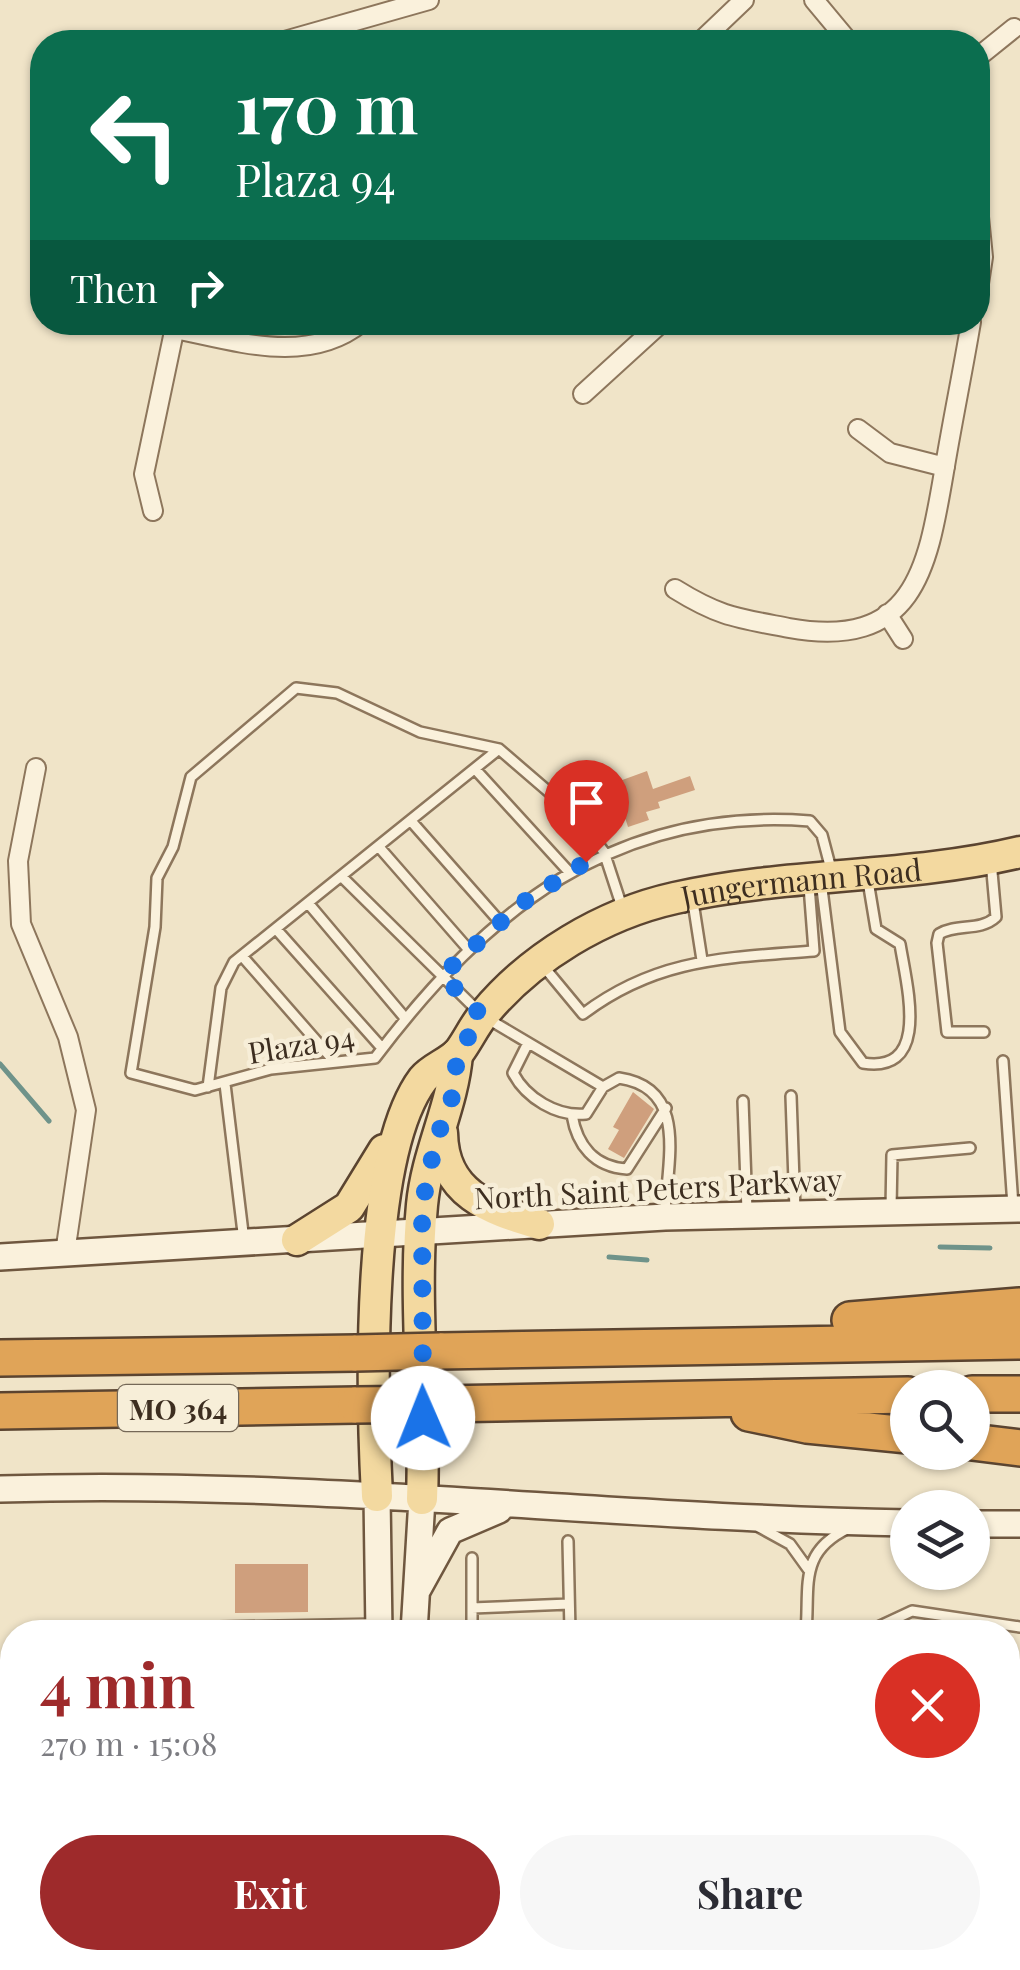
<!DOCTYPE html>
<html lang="en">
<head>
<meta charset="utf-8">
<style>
  body { margin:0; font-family:"Playfair Display",serif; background:#f7f7f7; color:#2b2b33; height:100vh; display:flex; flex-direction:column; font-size:38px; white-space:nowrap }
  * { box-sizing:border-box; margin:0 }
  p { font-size:32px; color:#7c7c81 }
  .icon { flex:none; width:55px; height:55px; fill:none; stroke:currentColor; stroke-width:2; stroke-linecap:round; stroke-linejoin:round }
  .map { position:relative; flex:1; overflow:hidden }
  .details { position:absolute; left:0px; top:1620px; width:1020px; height:350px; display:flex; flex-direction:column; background:#fff; border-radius:40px 40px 0 0; box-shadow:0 2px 8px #0004 }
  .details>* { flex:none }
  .banner { position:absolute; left:30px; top:30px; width:960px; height:305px; border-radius:40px; box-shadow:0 2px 8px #0004; background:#0b6e4f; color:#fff; overflow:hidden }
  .buttons { position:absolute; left:890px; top:1370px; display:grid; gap:20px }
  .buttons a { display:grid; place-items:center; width:100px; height:100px; border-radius:50%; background:#fff; box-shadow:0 2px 8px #0004; font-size:50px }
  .pin { position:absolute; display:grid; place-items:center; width:85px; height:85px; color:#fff; margin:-102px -42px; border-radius:50% 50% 50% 0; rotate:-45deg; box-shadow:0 0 10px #0007 }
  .pin .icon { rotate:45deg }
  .me { position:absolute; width:110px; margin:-55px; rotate:359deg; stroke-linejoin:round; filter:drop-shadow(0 0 8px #0008) }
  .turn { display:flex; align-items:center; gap:35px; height:210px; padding:0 40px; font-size:45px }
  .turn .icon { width:130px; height:130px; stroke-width:2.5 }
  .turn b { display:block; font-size:70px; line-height:85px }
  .then { display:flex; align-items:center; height:95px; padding:0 40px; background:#0003; gap:20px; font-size:38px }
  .round { display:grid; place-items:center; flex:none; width:105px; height:105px; border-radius:52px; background:#f7f7f7 }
  .headline { display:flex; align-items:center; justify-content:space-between; height:170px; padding:0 40px }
  h1 { font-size:60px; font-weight:700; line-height:75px; color:#9e2a2b }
  .button { display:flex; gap:20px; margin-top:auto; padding:20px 40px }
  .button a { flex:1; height:115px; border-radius:60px; background:#9e2a2b; color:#fff; font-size:40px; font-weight:700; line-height:115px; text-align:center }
  .button a+a { background:#f7f7f7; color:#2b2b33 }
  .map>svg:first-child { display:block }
</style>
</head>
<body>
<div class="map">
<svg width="1020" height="1970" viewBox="0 0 1020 1970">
  <rect width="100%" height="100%" fill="#f0e4c8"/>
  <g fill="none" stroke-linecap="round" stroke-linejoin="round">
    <path stroke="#6f938a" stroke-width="5" d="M0,1064L49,1121
      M940,1247L990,1248
      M609,1257L647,1260"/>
  </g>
  <path fill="#cf9f7d" d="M647,771L653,789L690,776L695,790L658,802L660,808L646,812L649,820L628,827L614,783Z
    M633,1092L654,1109L624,1158L608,1149L619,1130L613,1127Z
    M235,1564H308V1612L235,1613Z
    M1008,1841L1020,1844V1970H777L779,1958H1008Z"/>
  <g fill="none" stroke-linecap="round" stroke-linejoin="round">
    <g stroke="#8d765c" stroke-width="14">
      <path id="service" d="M475,769L570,873
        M411,821L500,922
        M379,847L469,950
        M342,877L483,1016L603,1087
        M821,881L840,1032L863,1063C931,1074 907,987 900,944L876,929L868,881
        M693,902L702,960
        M308,903L405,1018
        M622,907L604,852L578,817L499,749L420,732L337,693L296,688L191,777L173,847L157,878L155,927L131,1073L195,1090L271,1069L375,1058C486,911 614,806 810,821L822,835L832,873
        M276,929L382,1048
        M242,956L334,1061
        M544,967L583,1014C657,958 726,958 814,951L809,886
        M984,1032H947L937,943L939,934C957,923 980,932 996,917L991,861
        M528,1043L513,1073C526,1098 557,1117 586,1114L603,1087L619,1078C689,1088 667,1162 665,1214
        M1003,1061L1013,1206
        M225,1084L244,1241
        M208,1087L221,988L234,962L499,749
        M791,1096L795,1210
        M743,1101L747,1211
        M572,1115C577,1145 594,1167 627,1169L666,1108
        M891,1208L892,1155L970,1148
        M759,1527L790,1544L808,1569
        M568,1541L570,1632
        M472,1558V1608
        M472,1632V1608L569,1604
        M806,1632C810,1585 798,1552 849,1528
        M867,1632L912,1611L1020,1627
        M1008,1766L1020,1768
        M498,1960L560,1970
        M43,1970L48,1958
        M758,1970L760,1958"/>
    </g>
    <g stroke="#8d765c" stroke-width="22">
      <path id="minor" d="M814,0L849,42
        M281,42L429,0
        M700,42L744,0
        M978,57L1014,28
        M978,207L983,257L978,290
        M175,329C236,341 308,366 362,322
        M583,394L662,322
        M858,429L890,453L945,467
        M153,511L144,474L176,322
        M675,589C720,617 737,618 789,628C917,651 928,565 945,466C953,418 963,370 971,322
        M887,614L903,639
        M36,768L18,861L21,924L68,1037L86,1110L65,1253
        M170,1632L380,1628
        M0,1921L7,1794L12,1792"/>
    </g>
    <g stroke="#6f573f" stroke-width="30">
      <path id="secondary" d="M0,1257L665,1217L1020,1209
        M0,1489C303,1479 605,1518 908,1523
        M377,1496L379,1632
        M972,1524H1020
        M418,1589L450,1531L499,1510
        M414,1632L422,1499
        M262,1970L269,1958"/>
    </g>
    <g stroke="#5b4430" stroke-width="35">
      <g id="primary">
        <path d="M442,1133C443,1194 489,1209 539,1224"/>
        <path d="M297,1240L349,1207L384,1150"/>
        <path id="s1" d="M377,1496C372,1399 365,1156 423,1079C432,1068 449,1063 459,1052C468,1040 474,1026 484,1014C531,957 603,914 675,898C788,872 907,879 1020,852"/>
        <path d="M422,1499C426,1401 413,1302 422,1205C427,1152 453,1106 457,1054"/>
      </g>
    </g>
    <g stroke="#5b4430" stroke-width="40">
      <path id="motorway" d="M850,1320L1020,1306
        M440,1351L1020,1341
        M0,1358L356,1353
        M972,1394H1020
        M441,1404L908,1395
        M0,1411L356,1405
        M749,1413L807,1425L908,1435
        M972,1442L1020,1448"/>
    </g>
    <use href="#service" stroke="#faf1dc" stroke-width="9"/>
    <use href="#minor" stroke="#faf1dc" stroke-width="18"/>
    <use href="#secondary" stroke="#faf1dc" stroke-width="25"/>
    <use href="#primary" stroke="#f3d9a0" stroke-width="30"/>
    <use href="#motorway" stroke="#e0a458" stroke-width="35"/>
    <g stroke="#5b4430" stroke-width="40" stroke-linecap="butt">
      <path id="motorway-bridge" d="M356,1353L440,1351
        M356,1405L441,1404"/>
    </g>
    <use href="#motorway-bridge" stroke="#e0a458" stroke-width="35"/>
  </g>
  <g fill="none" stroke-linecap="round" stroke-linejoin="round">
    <path stroke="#1a73e8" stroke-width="18" stroke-dasharray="0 32.4" d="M423,1418L422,1205L436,1140L454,1092L457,1054L482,1016L442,975L522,903L586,862"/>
  </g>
  <g text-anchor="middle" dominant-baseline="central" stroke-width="9" stroke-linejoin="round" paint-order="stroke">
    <rect fill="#f7eed8" stroke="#756857" stroke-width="2.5" x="118" y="1385" width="120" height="46" rx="8"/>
    <g font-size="28" font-weight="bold" fill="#3d2e20">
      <text x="178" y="1408">MO 364</text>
    </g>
    <g font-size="30" fill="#3d2e20" stroke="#f7eed8">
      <text stroke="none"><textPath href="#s1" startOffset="870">Jungermann Road</textPath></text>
      <text transform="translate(301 1044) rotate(-9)">Plaza 94</text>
      <text transform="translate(658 1188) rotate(-3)">North Saint Peters Parkway</text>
    </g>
  </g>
</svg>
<div class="buttons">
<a><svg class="icon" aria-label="search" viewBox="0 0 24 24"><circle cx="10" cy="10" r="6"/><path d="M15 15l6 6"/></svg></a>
<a><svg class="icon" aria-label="layers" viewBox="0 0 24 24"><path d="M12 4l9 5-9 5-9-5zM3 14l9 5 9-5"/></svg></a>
</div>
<div class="pin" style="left:586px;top:862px;background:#d93025"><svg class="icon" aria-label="arrive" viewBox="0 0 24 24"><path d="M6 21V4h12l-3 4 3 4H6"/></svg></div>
<svg class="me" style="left:423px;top:1418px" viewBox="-20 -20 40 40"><circle r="19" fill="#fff"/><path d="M0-13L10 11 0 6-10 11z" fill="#1a73e8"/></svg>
<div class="banner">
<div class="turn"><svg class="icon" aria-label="left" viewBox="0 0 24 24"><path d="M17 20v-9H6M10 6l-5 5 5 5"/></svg><div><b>170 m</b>Plaza 94</div></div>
<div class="then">Then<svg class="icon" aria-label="right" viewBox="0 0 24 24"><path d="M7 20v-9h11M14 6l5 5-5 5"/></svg></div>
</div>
<section class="details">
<div class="headline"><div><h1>4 min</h1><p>270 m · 15:08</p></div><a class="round" style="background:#d93025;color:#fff"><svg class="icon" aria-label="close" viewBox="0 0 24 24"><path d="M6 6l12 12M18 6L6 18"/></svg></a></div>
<div class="button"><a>Exit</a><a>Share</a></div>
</section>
</div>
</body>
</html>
